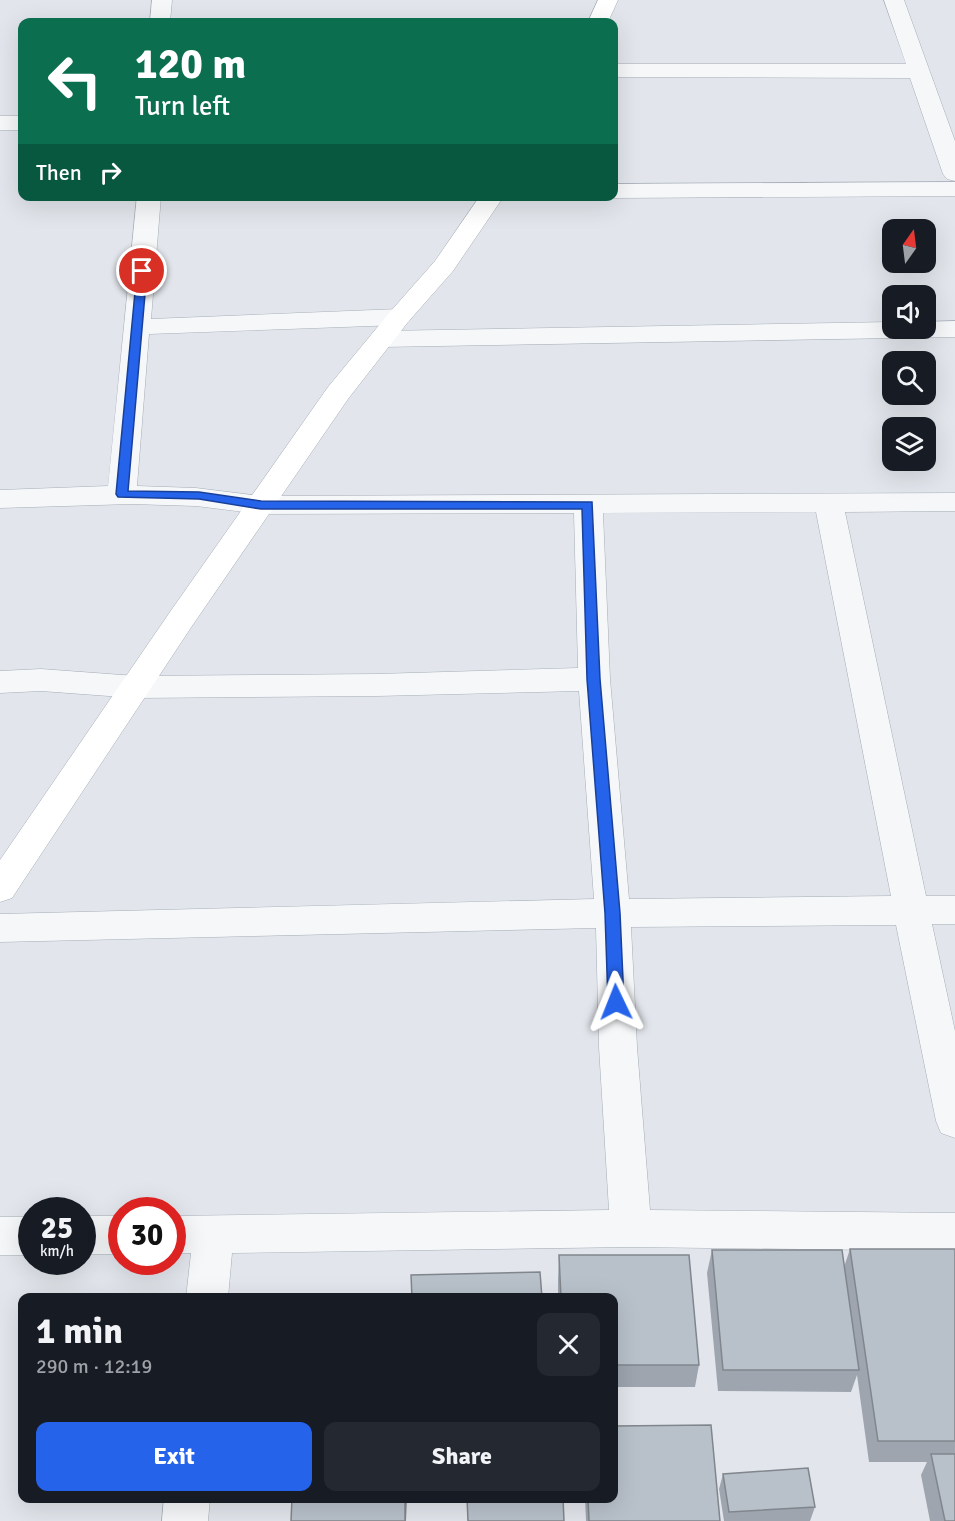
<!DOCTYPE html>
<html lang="en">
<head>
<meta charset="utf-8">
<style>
  body { margin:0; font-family:Signika,sans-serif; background:#242831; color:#f1f3f6; height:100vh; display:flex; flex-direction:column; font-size:22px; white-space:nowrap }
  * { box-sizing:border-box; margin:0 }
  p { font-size:20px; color:#9ea1a6 }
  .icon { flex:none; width:33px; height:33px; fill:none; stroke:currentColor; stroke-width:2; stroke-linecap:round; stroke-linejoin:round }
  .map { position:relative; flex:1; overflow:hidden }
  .details { position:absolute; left:18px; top:1293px; width:600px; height:210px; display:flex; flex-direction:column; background:#171b24; border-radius:12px; box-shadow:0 6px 24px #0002 }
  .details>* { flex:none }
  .top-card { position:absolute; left:18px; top:18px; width:600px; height:183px; border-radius:12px; box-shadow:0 6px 24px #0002; background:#0b6e4f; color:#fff; overflow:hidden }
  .needle { width:39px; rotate:14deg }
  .fabs { position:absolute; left:882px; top:219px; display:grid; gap:12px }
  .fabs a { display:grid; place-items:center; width:54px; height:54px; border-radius:12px; background:#171b24; box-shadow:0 6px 24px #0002; font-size:30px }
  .speed { position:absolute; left:18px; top:1197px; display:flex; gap:12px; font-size:30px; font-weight:700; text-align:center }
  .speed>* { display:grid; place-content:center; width:78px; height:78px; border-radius:50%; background:#171b24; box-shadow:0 6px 24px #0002; line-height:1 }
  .speed small { font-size:15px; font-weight:400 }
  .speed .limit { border:9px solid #d22; background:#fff; color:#111 }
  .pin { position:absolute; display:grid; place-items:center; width:51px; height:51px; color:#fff; margin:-26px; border:3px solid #fff; border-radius:50%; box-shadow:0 2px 6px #0007 }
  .me { position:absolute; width:66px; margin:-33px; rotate:358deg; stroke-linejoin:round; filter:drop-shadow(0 0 4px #0008) }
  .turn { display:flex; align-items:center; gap:21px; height:126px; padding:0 18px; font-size:27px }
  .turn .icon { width:78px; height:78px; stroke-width:2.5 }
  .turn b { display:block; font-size:42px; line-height:51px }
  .then { display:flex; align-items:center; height:57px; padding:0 18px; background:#0003; gap:12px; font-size:22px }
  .round { display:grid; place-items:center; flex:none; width:63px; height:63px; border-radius:12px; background:#242831 }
  .overview { display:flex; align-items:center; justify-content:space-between; height:102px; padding:0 18px }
  h1 { font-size:36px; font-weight:700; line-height:45px }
  .action { display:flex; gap:12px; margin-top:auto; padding:12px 18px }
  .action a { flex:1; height:69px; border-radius:12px; background:#2563eb; color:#fff; font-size:24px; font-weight:700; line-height:69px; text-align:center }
  .action a+a { background:#242831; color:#f1f3f6 }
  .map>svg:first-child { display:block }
</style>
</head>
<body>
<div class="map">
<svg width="955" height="1521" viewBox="0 0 955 1521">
  <rect width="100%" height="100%" fill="#e2e6ec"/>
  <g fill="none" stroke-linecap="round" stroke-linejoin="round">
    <g stroke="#a6adb7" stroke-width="1">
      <path id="street" d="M152,0H172L170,22H150Z
        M884,0H904L955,141V181L947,179L943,174L910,78L614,77V64H906Z
        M0,116H22V130H0Z
        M955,182V196L614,198L608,196H614V184Z
        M137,196H161L151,319L399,309L408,312L412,317L408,322L399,325L149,334L137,486L196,488L261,496L955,493V511L845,512L926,896H955V924H932L955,1031V1138L941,1133L936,1121L896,925L631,927L637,1047L650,1210L955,1213V1251L631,1247L232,1253L228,1298H186L191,1253L172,1254V1216L609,1210L599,1047L596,928L0,942V914L594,899L579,691L377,696L136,698L41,691L0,693V671L41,669L136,676L377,674L578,668L574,513L261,514L196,506L131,504L0,508V490L108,486ZM816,512L891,896L629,899L610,679L603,513Z
        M955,321V337L382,347L373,345L369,339L373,333L382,331L892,322V328H926V322Z
        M82,1216H122V1254H82Z
        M0,1217H32V1255H0Z
        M164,1498H210L208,1521H162Z"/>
    </g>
    <g stroke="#a6adb7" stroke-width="1">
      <path id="secondary" d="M598,0H618L608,22H588Z
        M480,196H504L453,271L408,322L348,399L192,626L12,898L0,902V860L170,612L328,387L390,312L435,261Z"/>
    </g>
    <use href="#street" fill="#f5f7f9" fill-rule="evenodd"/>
    <use href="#secondary" fill="#fff" fill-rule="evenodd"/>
  </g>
  <path fill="#9ea5ae" d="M850,1249H955V1521H930L921,1475L927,1462H869L857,1375L851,1392L718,1391L707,1273L712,1250L844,1267Z
    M559,1255H689L699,1365L695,1387H614V1298H558V1279Z
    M723,1474L815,1507L810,1521H724L719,1489Z
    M585,1498H614L720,1521H586Z"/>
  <path fill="#81868d" d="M405,1498H407L406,1521H405Z"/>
  <path fill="#b8c0ca" stroke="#81868d" stroke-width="1.5" d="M850,1249H955V1441H878Z
    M712,1250H842L859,1370H723Z
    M559,1255H689L699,1365H614V1298H561Z
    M540,1272L542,1298H412L411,1275Z
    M711,1425L720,1521H589L588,1498H614V1426Z
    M931,1454H955V1521H945Z
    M808,1468L815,1507L729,1512L723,1474Z
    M292,1498H405V1521H291Z
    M467,1498H563L564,1521H468Z"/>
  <path fill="#2563eb" stroke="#184099" stroke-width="1.5" d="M142,268L147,271L128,491L199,492L261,501L592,502L600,679L620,913L624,1002L621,1007L616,1009L611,1007L608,1002L605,913L587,679L582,509H261L199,499L118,497L116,494L137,271Z"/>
</svg>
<div class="fabs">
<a><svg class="needle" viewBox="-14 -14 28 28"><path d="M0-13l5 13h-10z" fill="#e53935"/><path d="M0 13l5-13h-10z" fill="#9ea1a6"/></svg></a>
<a><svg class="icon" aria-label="sound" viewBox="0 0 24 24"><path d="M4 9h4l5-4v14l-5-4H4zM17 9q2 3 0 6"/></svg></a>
<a><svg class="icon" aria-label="search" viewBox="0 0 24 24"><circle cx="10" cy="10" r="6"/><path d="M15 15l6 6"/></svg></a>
<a><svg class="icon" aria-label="layers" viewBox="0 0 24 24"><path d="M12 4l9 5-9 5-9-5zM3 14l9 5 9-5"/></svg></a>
</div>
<div class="speed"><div>25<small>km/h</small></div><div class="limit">30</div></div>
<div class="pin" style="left:142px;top:271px;background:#d93025"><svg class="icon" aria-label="arrive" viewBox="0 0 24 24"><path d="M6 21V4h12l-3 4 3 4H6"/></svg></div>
<svg class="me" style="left:616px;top:1002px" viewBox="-20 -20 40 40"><path d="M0-17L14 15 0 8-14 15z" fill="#2563eb" stroke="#fff" stroke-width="4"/></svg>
<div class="top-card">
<div class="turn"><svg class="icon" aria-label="left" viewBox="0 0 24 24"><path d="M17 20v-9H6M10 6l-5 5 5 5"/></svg><div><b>120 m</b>Turn left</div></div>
<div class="then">Then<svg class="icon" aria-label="right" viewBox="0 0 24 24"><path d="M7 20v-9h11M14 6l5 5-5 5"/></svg></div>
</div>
<section class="details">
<div class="overview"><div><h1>1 min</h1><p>290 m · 12:19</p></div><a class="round"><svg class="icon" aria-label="close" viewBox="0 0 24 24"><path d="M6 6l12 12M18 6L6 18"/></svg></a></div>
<div class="action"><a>Exit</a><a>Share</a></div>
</section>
</div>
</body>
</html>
